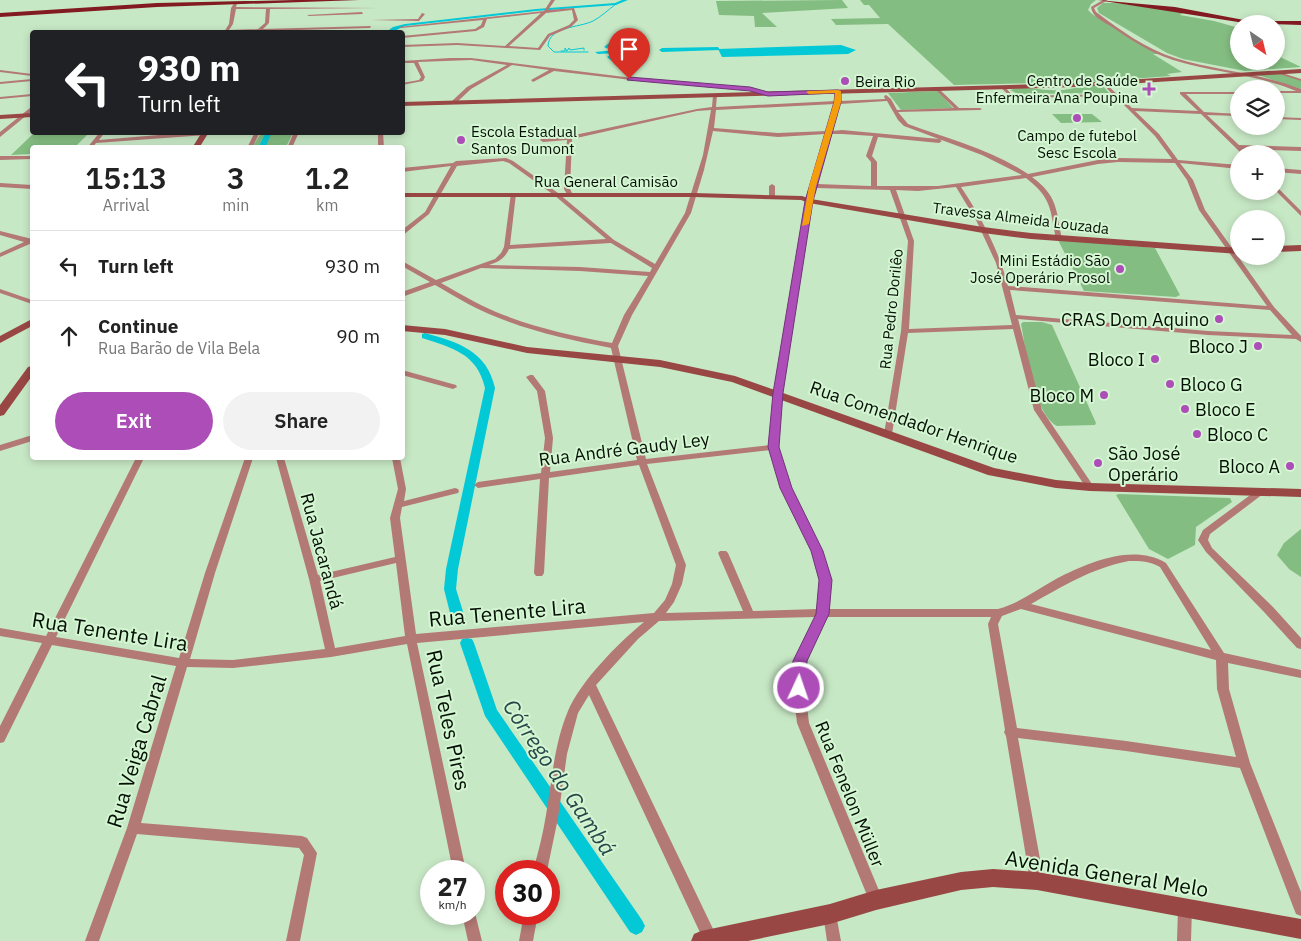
<!DOCTYPE html>
<html lang="en">
<head>
<meta charset="utf-8">
<style>
  body { margin:0; font-family:"IBM Plex Sans",sans-serif; background:#f2f2f2; color:#222; height:100vh; display:flex; flex-direction:column; font-size:19px; white-space:nowrap }
  * { box-sizing:border-box; margin:0 }
  p { font-size:16px; color:#767676 }
  .icon { flex:none; width:28px; height:28px; fill:none; stroke:currentColor; stroke-width:2; stroke-linecap:round; stroke-linejoin:round }
  .map { position:relative; flex:1; overflow:hidden }
  .details { position:absolute; left:30px; top:145px; width:375px; height:315px; display:flex; flex-direction:column; background:#fff; border-radius:5px; box-shadow:0 2px 8px #0003 }
  .details>* { flex:none }
  .guide { position:absolute; left:30px; top:30px; width:375px; height:105px; border-radius:5px; box-shadow:0 2px 8px #0003; background:#202124; color:#fff; overflow:hidden }
  .needle { width:32px; rotate:145deg }
  .fabs { position:absolute; left:1230px; top:15px; display:grid; gap:10px }
  .fabs a { display:grid; place-items:center; width:55px; height:55px; border-radius:50%; background:#fff; box-shadow:0 2px 8px #0003; font-size:25px }
  .speed { position:absolute; left:420px; top:860px; display:flex; gap:10px; font-size:25px; font-weight:700; text-align:center }
  .speed>* { display:grid; place-content:center; width:65px; height:65px; border-radius:50%; background:#fff; box-shadow:0 2px 8px #0003; line-height:1 }
  .speed small { font-size:12px; font-weight:400 }
  .speed .limit { border:8px solid #d22; background:#fff; color:#111 }
  .pin { position:absolute; display:grid; place-items:center; width:42px; height:42px; color:#fff; margin:-51px -21px; border-radius:50% 50% 50% 0; rotate:-45deg; box-shadow:0 0 5px #0007 }
  .pin .icon { rotate:45deg }
  .me { position:absolute; width:55px; margin:-28px; rotate:3deg; stroke-linejoin:round; filter:drop-shadow(0 0 4px #0008) }
  .turn { display:flex; align-items:center; gap:18px; height:105px; padding:0 25px; font-size:22px }
  .turn .icon { width:65px; height:65px; stroke-width:2.5 }
  .turn b { display:block; font-size:35px; line-height:42px }
  .eta { display:flex; justify-content:space-evenly; align-items:center; height:85px; text-align:center }
  .eta b { font-size:30px; font-weight:600; line-height:35px }
  .action { display:flex; gap:10px; margin-top:auto; padding:10px 25px }
  .action a { flex:1; height:58px; border-radius:30px; background:#ad4eb8; color:#fff; font-size:20px; font-weight:600; line-height:58px; text-align:center }
  .action a+a { background:#f2f2f2; color:#222 }
  ul { padding:0; list-style:none }
  li { display:flex; align-items:center; gap:15px; height:70px; padding:0 25px; border-top:1px solid #e0e0e0 }
  li div { flex:1 }
  li b { display:block; font-size:19px }
  li em { font-style:normal }
  .map>svg:first-child { display:block }
</style>
</head>
<body>
<div class="map">
<svg width="1301" height="941" viewBox="0 0 1301 941">
  <rect width="100%" height="100%" fill="#c7e8c5"/>
  <path fill="#84bd81" d="M842,0L848,8L762,13L777,27H755L754,16L719,15L716,1Z
    M860,0H1096L1091,4L1088,10L1092,14L1158,54H1153L1182,72L1167,74L1171,76L1088,82L954,85L888,24L836,25L831,19L880,18L869,5H864Z
    M1103,3H1115L1186,11L1180,15L1214,21L1239,28L1232,34L1239,38V61H1276V55L1301,67L1245,71L1183,59L1167,53L1099,13L1097,8Z
    M1277,73L1301,80V89L1255,74Z
    M1083,86H1103L1109,93L1018,94L1010,90C1023,85 1037,90 1050,90C1062,91 1072,89 1083,86Z
    M938,91L953,108L901,110L888,93Z
    M1052,114H1092L1102,122L1061,123Z
    M34,133V132L89,133L75,147L32,148V154L11,155Z
    M261,133V132L293,133L286,147H252Z
    M1058,240L1155,248L1180,295L1176,297L1084,291Z
    M1023,322H1042L1052,325L1096,423L1095,425L1057,426C1033,413 1026,349 1021,324Z
    M1119,494L1230,498L1232,502L1196,527L1195,545L1168,559L1149,549L1116,495Z
    M1301,529V577L1289,569L1277,555L1284,543Z"/>
  <path fill="#03c9d7" d="M622,41L634,44L635,46C626,52 613,52 604,47L609,43Z
    M841,45L856,50L848,54L722,57L718,49Z
    M626,52L638,55L639,58C631,63 614,65 607,57L612,54Z"/>
  <g fill="none" stroke-linecap="round" stroke-linejoin="round">
    <path stroke="#03c9d7" stroke-width="1" d="M561,51H565V48L567,51L569,48L570,50L584,48V50
      M588,52H554L548,46C549,26 579,28 593,21C601,17 609,9 616,4
      M610,52L614,53"/>
    <path fill="#03c9d7" fill-rule="evenodd" d="M622,0H628L616,5L536,11L405,26L392,32H386L393,27L405,24L536,9L615,3Z
      M718,47L720,50L662,52L659,50L662,48Z
      M616,50L618,53L598,54L595,52Z
      M266,132H272L265,148H258Z
      M425,333C458,342 487,351 495,388L458,569L456,589L466,621L464,625L459,626L454,625L452,621L444,589L446,569L485,388C477,353 452,348 422,338V334Z
      M467,638L472,639L474,643L497,710L642,920L645,926L642,932L636,935L630,932L485,716L460,643L462,639Z"/>
    <path fill="#b37975" fill-rule="evenodd" d="M551,0H555L548,10L574,8L578,20L571,27L550,36L540,50L457,45L402,47V45L457,43L505,46L541,13L487,19L484,27L476,31L402,38V36L475,29L481,25L483,20L401,28L399,27L544,11ZM572,10L574,20L569,25L548,34L538,48L509,46L546,13Z
      M1103,0H1108L1094,8L1096,12C1120,30 1146,49 1175,58C1217,71 1260,73 1301,89V93H1276V91H1296C1257,74 1214,73 1173,60C1151,53 1131,40 1112,27C1104,22 1092,17 1091,7Z
      M235,2L237,3L236,7L379,8L270,9L269,23L263,29L371,26L370,28L224,32L229,24L231,8ZM236,9H266L265,23L258,29L229,30L233,24Z
      M362,12L363,14L309,16L307,15Z
      M422,13L425,14L419,21L371,20L418,19Z
      M450,58H471L649,80L750,88L770,94L768,95L750,90L649,82L554,71L533,82L531,80L549,70L512,65L471,89L456,103H452V101L467,87L507,65L471,60L418,62L425,77L423,81L402,85V83L419,80L421,77L414,63H402V61Z
      M0,70L32,74V76L0,72Z
      M1276,71L1301,79V81L1276,73Z
      M32,79V81L0,84V82Z
      M1105,83L1132,108L1198,111L1180,94V92H1239V94H1186L1204,112L1239,114V116L1207,115L1239,145L1301,147V151L1242,149L1247,154H1242L1201,114L1135,111L1159,134L1178,160L1239,165V169L1180,163L1193,180L1205,210L1274,307L1301,336V342L1296,339L1208,335L1018,319L1042,410L1094,487L1090,490L1087,489L1034,410L1013,329L908,333L892,434L888,437L885,436L884,434L901,331L908,241L890,190L816,188L812,201L782,393L778,447L790,487L822,551L831,580L828,609H998C1020,603 1036,590 1056,579C1088,563 1132,543 1166,563L1224,653L1301,670V678L1228,663L1229,689L1250,763L1301,892V916L1296,914L1294,909L1240,768L1126,751L1018,738L1044,881L1042,886L1037,887L1032,886L1030,881L1006,736L1004,732L1005,730L988,624L991,617H825L805,661V688L809,723L883,900L881,905L876,907L871,905L797,723L793,688L795,661L815,617L659,621L638,639L596,685L715,933L717,938L716,941H704L589,695L578,713L567,754L558,818L547,871H533C538,853 543,834 546,815C552,781 554,744 568,711C580,682 619,642 644,622L417,643L466,871H453L407,644L331,657L233,668L187,667L141,823L302,836L307,838L317,853L300,941H286L304,855L299,848L137,834L99,941H85L127,828L176,666L52,645L4,742L0,743V726L42,643L0,636V628L46,636L136,458H144L56,637L179,658L205,573L245,458H253L215,573L190,659L233,660L325,649L309,579L276,458H284L318,575L395,557L390,518L398,489L392,458H400L406,489L404,501L455,488L458,489L459,491L458,493L402,507L400,518L416,634L654,613L665,600L672,584L676,565L639,465L549,478L544,573L542,576H536L534,573L540,479L478,488L474,485L478,482L541,473L545,438L537,391L526,377L530,375H533L545,391L553,438L550,472L637,460L611,348C569,340 528,331 489,314C470,306 453,295 435,285L402,297V292L430,282L402,266V261L436,280L495,259L501,253L504,247L511,193L516,194L510,245L606,239L554,195L509,163L503,161L457,166L429,214L402,236V230L425,212L451,166L402,172V168L453,163L456,161L506,158L513,161L558,193L614,240L655,264L685,213L703,155L711,110L697,111L572,139L570,189L573,195L570,197L568,196L564,189L567,140L543,142L540,140L541,139L570,136L697,109L712,107L713,95L715,94L717,95L716,107L836,101V91L838,90L840,91V101L885,99L884,96L886,95L891,99L897,110L954,108L936,90L938,88L959,108H980L982,109L980,110L898,112L908,124C948,139 993,150 1028,174L1098,160L1118,158L1172,159L1155,136L1115,96L1012,98L1000,87L1004,86L1013,96L1112,94L1103,84ZM887,101L898,120L904,126L982,155L1022,175L938,186H877V162L872,156L878,137L939,143L942,141L939,139L842,130L832,131L840,104ZM835,104L827,131L778,133L714,128L716,110ZM713,131L778,137L826,134L811,185L809,186L810,187L806,201L774,393L770,445L646,459L618,346L632,315L691,213L704,170ZM831,134H842L873,136L866,156L871,162V186L817,184ZM1118,162L1175,163L1187,180L1199,210L1267,306L1008,286C998,248 982,219 961,187L1026,178C1052,198 1050,209 1056,239L1059,241L1062,239C1056,210 1058,196 1032,177L1098,164ZM956,187L976,220L996,263L1012,325L909,329L914,241L896,190L918,191ZM611,243L652,268L650,272L580,267L489,265C499,262 505,258 509,249ZM481,268L580,271L648,276L624,315L612,343C572,336 533,327 496,312C477,304 459,293 441,283ZM1010,290L1270,310L1292,335L1208,331L1016,315ZM771,450L782,487L812,551L821,580L817,609L753,611L728,553L726,551H720L718,553L743,611L666,613L674,602L682,584L686,565L647,464ZM1129,561C1141,561 1149,561 1160,567L1211,650L1031,604C1065,585 1090,569 1129,561ZM396,563L405,636L335,648L320,581ZM1021,609L1216,660L1217,689L1236,757L1126,741L1017,728L998,624L1002,616Z
      M32,94V96L0,99V97Z
      M30,108H32V111L0,137V132Z
      M1276,117L1301,118V120L1276,119Z
      M100,132H105L99,140L194,132L209,133L206,135L96,143L92,148H87Z
      M255,132H260L252,148H247Z
      M294,132H299L292,148H287Z
      M378,132H383L384,148H378Z
      M0,156H32V159L0,160Z
      M1276,168L1301,170V174L1276,172Z
      M0,183L32,185V189L0,187Z
      M772,184L775,186V196L772,198L769,196V186Z
      M1276,186L1301,211V216L1276,191Z
      M0,231L32,239V243L0,257V253L24,242L0,235Z
      M0,289L32,300V304L0,293Z
      M402,370L456,385L457,387L453,389L402,375Z
      M29,436H32V441L0,451V445Z
      M1260,489L1263,490L1264,492L1263,494L1210,534L1208,540L1212,548L1273,607L1301,638V649L1297,648L1265,613L1206,552L1198,540L1203,530L1257,490Z
      M1185,901L1190,903L1192,908L1191,941H1177L1178,908L1180,903Z
      M830,907L835,909L841,941H827L823,914L825,909Z
      M474,909L482,941H468L462,914H474Z
      M524,914H538L533,941H519Z"/>
    <path fill="#984744" fill-rule="evenodd" d="M1301,69V73L1077,87L402,106V102L1077,83Z
      M32,113V117L0,119V115Z
      M202,132H209L199,148H192Z
      M402,193H694L802,196L811,199L983,227L1031,233L1239,248V254L1031,239L983,233L809,203L801,200L694,197H402Z
      M1301,245V251L1276,252V246Z
      M32,319V326L0,343V336Z
      M402,325L445,329L527,347L660,360L735,376L994,468L1056,480L1090,483L1301,489V497L1090,491L1056,488L988,475L732,382L660,367L527,353L445,335L402,331Z
      M32,366V376L4,415L0,416V405L28,367Z
      M993,869L1037,872L1301,919V939L1037,890L993,887L961,890L876,910L830,924L748,941H691L694,934L701,931L830,904L876,890L961,872Z"/>
    <path fill="#821b21" fill-rule="evenodd" d="M295,0H359L157,7L0,17V13L157,3Z
      M1097,0L1175,7L1265,24H1251Z
      M1269,21H1301V25L1267,24Z"/>
  </g>
  <path fill="#ad4eb8" stroke="#703378" d="M629,77L750,87L768,92L838,90L841,91V102L813,201L783,393L779,447L792,488L823,551L832,580L829,614L807,661L806,688L804,692L799,694L793,692L791,688L793,661L816,614L819,580L811,551L780,488L768,447L773,393L805,201L834,102L835,93L768,96L750,91L627,80Z"/>
  <path fill="#f59e0b" d="M838,90L841,91V102L816,186L809,224L802,226L809,186L834,102L835,93L809,94L806,92L809,91Z"/>
  <g fill="#ad4eb8" stroke="#d4f6d2" stroke-width="2">
    <circle cx="845" cy="81" r="5"/>
    <path d="M1146.5 81.5h5v5h5v5h-5v5h-5v-5h-5v-5h5z"/>
    <circle cx="1077" cy="118" r="5"/>
    <circle cx="461" cy="140" r="5"/>
    <circle cx="1120" cy="269" r="5"/>
    <circle cx="1219" cy="319" r="5"/>
    <circle cx="1258" cy="346" r="5"/>
    <circle cx="1155" cy="359" r="5"/>
    <circle cx="1170" cy="384" r="5"/>
    <circle cx="1104" cy="395" r="5"/>
    <circle cx="1185" cy="409" r="5"/>
    <circle cx="1197" cy="434" r="5"/>
    <circle cx="1098" cy="463" r="5"/>
    <circle cx="1290" cy="466" r="5"/>
  </g>
  <g text-anchor="middle" dominant-baseline="central" stroke-width="4" stroke-linejoin="round" paint-order="stroke">
    <g font-size="15" fill="#051005" stroke="#d4f6d2" text-anchor="end">
      <text x="1138" y="80">Centro de Saúde<tspan x="1138" dy="17">Enfermeira Ana Poupina</tspan></text>
      <text x="855" y="81" text-anchor="start">Beira Rio</text>
      <text x="471" y="131" text-anchor="start">Escola Estadual<tspan x="471" dy="17">Santos Dumont</tspan></text>
      <text x="1077" y="135" text-anchor="middle">Campo de futebol<tspan x="1077" dy="17">Sesc Escola</tspan></text>
      <text x="1110" y="260">Mini Estádio São<tspan x="1110" dy="17">José Operário Prosol</tspan></text>
    </g>
    <g font-size="15" fill="#051005" stroke="#d4f6d2">
      <text x="606" y="181">Rua General Camisão</text>
      <text transform="translate(1021 218) rotate(7)">Travessa Almeida Louzada</text>
      <text transform="translate(891 309) rotate(-84)">Rua Pedro Dorilêo</text>
    </g>
    <g font-size="18" fill="#051005" stroke="#d4f6d2" text-anchor="end">
      <text x="1209" y="319">CRAS Dom Aquino</text>
      <text x="1248" y="346">Bloco J</text>
      <text x="1145" y="359">Bloco I</text>
      <text x="1180" y="384" text-anchor="start">Bloco G</text>
      <text x="1094" y="395">Bloco M</text>
      <text x="1195" y="409" text-anchor="start">Bloco E</text>
      <text x="1207" y="434" text-anchor="start">Bloco C</text>
      <text x="1108" y="453" text-anchor="start">São José<tspan x="1108" dy="21">Operário</tspan></text>
      <text x="1280" y="466">Bloco A</text>
    </g>
    <g font-size="18" fill="#051005" stroke="#d4f6d2">
      <text transform="translate(914 422) rotate(19)">Rua Comendador Henrique</text>
      <text transform="translate(624 449) rotate(-7)">Rua André Gaudy Ley</text>
      <text transform="translate(322 551) rotate(75)">Rua Jacarandá</text>
      <text transform="translate(850 794) rotate(68)">Rua Fenelon Müller</text>
    </g>
    <g font-size="21" fill="#051005" stroke="#d4f6d2">
      <text transform="translate(507 612) rotate(-5)">Rua Tenente Lira</text>
      <text transform="translate(110 631) rotate(9)">Rua Tenente Lira</text>
      <text transform="translate(449 720) rotate(78)">Rua Teles Pires</text>
      <text transform="translate(136 751) rotate(-73)">Rua Veiga Cabral</text>
      <text transform="translate(1107 873) rotate(9)">Avenida General Melo</text>
    </g>
    <g font-size="22" font-style="italic" fill="#27474a" stroke="#d4f6d2">
      <text transform="translate(560 777) rotate(56)">Córrego do Gambá</text>
    </g>
  </g>
</svg>
<div class="fabs">
<a><svg class="needle" viewBox="-14 -14 28 28"><path d="M0-13l5 13h-10z" fill="#e53935"/><path d="M0 13l5-13h-10z" fill="#767676"/></svg></a>
<a><svg class="icon" aria-label="layers" viewBox="0 0 24 24"><path d="M12 4l9 5-9 5-9-5zM3 14l9 5 9-5"/></svg></a>
<a>+</a>
<a>−</a>
</div>
<div class="speed"><div>27<small>km/h</small></div><div class="limit">30</div></div>
<div class="pin" style="left:629px;top:79px;background:#d93025"><svg class="icon" aria-label="arrive" viewBox="0 0 24 24"><path d="M6 21V4h12l-3 4 3 4H6"/></svg></div>
<svg class="me" style="left:799px;top:688px" viewBox="-20 -20 40 40"><circle r="17" fill="#ad4eb8" stroke="#fff" stroke-width="3"/><path d="M0-11L8 9 0 5-8 9z" fill="#fff"/></svg>
<div class="guide">
<div class="turn"><svg class="icon" aria-label="left" viewBox="0 0 24 24"><path d="M17 20v-9H6M10 6l-5 5 5 5"/></svg><div><b>930 m</b>Turn left</div></div>
</div>
<section class="details">
<div class="eta">
<div><b>15:13</b><p>Arrival</p></div>
<div><b>3</b><p>min</p></div>
<div><b>1.2</b><p>km</p></div>
</div>
<ul>
<li><svg class="icon" aria-label="left" viewBox="0 0 24 24"><path d="M17 20v-9H6M10 6l-5 5 5 5"/></svg><div><b>Turn left</b></div><em>930 m</em></li>
<li><svg class="icon" aria-label="ahead" viewBox="0 0 24 24"><path d="M12 20V5M6 11l6-6 6 6"/></svg><div><b>Continue</b><p>Rua Barão de Vila Bela</p></div><em>90 m</em></li>
</ul>
<div class="action"><a>Exit</a><a>Share</a></div>
</section>
</div>
</body>
</html>
